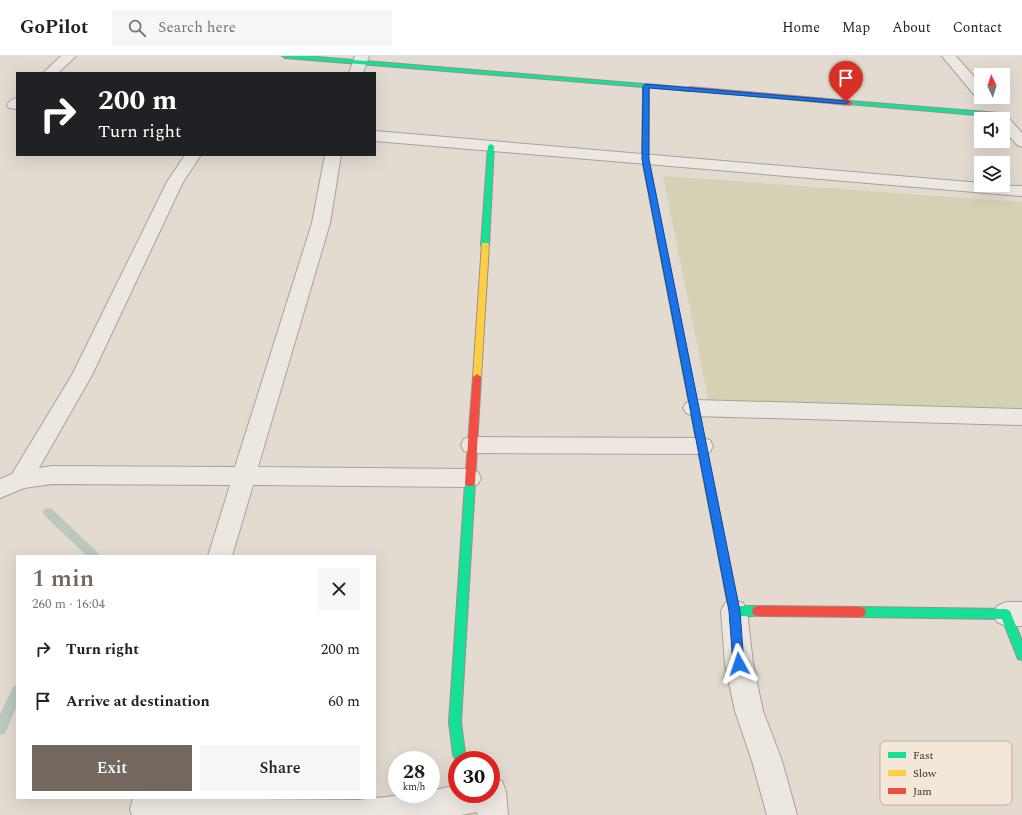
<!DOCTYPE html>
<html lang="en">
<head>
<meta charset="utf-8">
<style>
  body { margin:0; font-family:Spectral,serif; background:#f6f6f6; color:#222; height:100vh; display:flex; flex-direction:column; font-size:15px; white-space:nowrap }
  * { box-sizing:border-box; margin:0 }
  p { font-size:13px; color:#767676 }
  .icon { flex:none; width:22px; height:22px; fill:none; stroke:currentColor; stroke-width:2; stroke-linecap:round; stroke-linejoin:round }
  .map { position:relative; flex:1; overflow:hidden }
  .drawer { position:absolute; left:16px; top:499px; width:360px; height:244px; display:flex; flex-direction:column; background:#fff; border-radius:0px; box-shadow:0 4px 16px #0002 }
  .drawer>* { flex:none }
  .banner { position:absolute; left:16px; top:16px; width:360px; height:84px; border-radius:0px; box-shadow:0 4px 16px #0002; background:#202124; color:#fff; overflow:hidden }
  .needle { width:26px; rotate:356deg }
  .tools { position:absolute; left:974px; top:12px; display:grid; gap:8px }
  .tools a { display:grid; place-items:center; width:36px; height:36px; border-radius:0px; background:#fff; box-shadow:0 4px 16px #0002; font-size:20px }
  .speed { position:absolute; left:388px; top:695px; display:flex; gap:8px; font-size:20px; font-weight:700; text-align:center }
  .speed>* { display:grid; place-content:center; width:52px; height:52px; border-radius:50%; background:#fff; box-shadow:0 4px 16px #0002; line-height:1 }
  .speed small { font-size:10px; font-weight:400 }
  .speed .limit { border:6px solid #d22; background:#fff; color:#111 }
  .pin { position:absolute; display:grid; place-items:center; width:34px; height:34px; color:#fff; margin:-41px -17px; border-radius:50% 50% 50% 0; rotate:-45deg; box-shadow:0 0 4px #0007 }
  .pin .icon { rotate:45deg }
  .me { position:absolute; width:44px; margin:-22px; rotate:355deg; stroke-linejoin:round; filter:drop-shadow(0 0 3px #0008) }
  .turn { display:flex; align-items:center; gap:14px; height:84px; padding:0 16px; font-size:18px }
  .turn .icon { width:52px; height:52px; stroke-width:2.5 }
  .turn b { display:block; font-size:28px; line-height:34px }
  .round { display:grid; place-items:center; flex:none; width:42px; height:42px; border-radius:0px; background:#f6f6f6 }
  .head { display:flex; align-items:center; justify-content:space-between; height:68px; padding:0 16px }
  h1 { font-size:24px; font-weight:600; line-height:30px; color:#74675e }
  .cta { display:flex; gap:8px; margin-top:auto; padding:8px 16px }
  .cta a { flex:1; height:46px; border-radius:0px; background:#74675e; color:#fff; font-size:16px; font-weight:600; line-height:46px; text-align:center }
  .cta a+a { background:#f6f6f6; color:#222 }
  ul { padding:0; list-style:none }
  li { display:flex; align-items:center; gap:12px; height:52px; padding:0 16px }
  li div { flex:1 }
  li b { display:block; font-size:15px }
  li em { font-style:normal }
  header { display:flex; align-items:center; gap:24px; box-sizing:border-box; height:56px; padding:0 20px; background:#fff; border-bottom:1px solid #e0e0e0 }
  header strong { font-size:19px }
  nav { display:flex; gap:22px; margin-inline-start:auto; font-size:14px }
  .search { width:280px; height:36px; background:#f6f6f6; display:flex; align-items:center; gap:10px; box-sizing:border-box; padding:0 14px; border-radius:0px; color:#767676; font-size:15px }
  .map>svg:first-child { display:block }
</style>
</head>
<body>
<header>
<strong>GoPilot</strong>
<div class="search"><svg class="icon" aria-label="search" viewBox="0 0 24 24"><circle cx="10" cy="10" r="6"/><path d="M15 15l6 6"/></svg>Search here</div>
<nav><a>Home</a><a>Map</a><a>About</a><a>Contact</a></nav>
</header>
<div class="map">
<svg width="1022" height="759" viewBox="0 0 1022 759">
  <rect width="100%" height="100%" fill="#e3dbd0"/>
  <path fill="#d5d1b4" d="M663,120L1022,146V359L712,362Z"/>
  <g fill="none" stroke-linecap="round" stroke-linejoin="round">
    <path fill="#bac8be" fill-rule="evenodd" d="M48,452L52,453L98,497L100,500H87L44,459L43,456L44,453Z
      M17,629V649L5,678L0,679V658L13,631Z"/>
    <g stroke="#a9a199" stroke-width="2">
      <path id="street" d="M61,0H76L58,17H43Z
        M355,0H369L363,17H349Z
        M942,0H956L981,29V41H986L981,42L976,41Z
        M17,42V53L9,52L7,49C10,45 12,43 17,42Z
        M1003,60L1008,61L1022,77V91L1017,89L1003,73V63H996L998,61Z
        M375,75L981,127V129L1022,130V140L375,85Z
        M185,99H201L183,126L92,319L39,412L52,410L235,411L312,167L325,99H341L330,167L258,411L470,413L478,416L481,422L478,428L470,431L253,429L232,500H208L230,429L52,428L24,432L0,442V423L12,418L72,319L167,126Z
        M694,344L1022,353V369L694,360L686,357L683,352L686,347Z
        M472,381L702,382L710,384L713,390L710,396L702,398L472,397L464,395L461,389L464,383Z
        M734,544L743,547L747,555L753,608L763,655L782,705L797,759H767L752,705L735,655L725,608L721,555L725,547Z
        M1006,546H1022V570H1006L997,566L993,558L997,550Z
        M491,721L502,725L506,736L508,759H478L477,756L461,759H132L130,753L133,742L358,744L413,738H431V735L457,729V738H491Z"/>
    </g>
    <g stroke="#999088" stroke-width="2">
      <path id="fast" d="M282,0H305L692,32L693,33L690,35L649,31L648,103L738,550H757L761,552L762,555L761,558C753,561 738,561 730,558L729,555L642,103L643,31L285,2Z
        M850,45L999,57L1002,59L999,61L848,48L847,47Z
        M491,88L494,90L489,189L485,191L481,189L488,90Z
        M470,423L473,424L475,427L461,666L465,697L469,704H457V706L453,699L449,666L465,427L467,424Z
        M861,551L1006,553L1010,555L1022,585V604L1018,603L1002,563L861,561L857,559L856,556L857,553Z"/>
    </g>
    <g stroke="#999088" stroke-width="2">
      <path id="slow" d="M482,187H488L489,189L481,321L477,324L473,321Z"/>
    </g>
    <g stroke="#999088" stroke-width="2">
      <path id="jam" d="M690,31L850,45L853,47L850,49L688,34L687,33Z
        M477,318L481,321L475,427L473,430H467L465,427L473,321Z
        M757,550L861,551L865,553L866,556L865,559L861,561L757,560L753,558L752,555L753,552Z"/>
    </g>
    <use href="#street" fill="#ece8e1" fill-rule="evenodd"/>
    <use href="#fast" fill="#16e098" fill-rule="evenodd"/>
    <use href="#slow" fill="#ffcf43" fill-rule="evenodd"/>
    <use href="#jam" fill="#f24e42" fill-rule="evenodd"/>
  </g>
  <path fill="#1a73e8" stroke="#114b97" d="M646,28L846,45L849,46L846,48L649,32V103L740,555L744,608L743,612L739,614L735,612L733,608L729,555L642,103L643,30Z"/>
  <rect x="880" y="685" width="132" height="64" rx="6" fill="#f3e8d8" stroke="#bbafa1" stroke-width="1"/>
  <rect x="888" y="696" width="18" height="6" fill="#16e098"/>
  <rect x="888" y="714" width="18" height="6" fill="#ffcf43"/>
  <rect x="888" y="732" width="18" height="6" fill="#f24e42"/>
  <g font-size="11" fill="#382921">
    <text x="913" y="703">Fast</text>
    <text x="913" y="721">Slow</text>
    <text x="913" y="739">Jam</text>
  </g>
</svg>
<div class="tools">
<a><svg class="needle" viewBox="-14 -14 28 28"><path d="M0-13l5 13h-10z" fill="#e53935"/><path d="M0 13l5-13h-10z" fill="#767676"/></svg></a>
<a><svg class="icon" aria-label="sound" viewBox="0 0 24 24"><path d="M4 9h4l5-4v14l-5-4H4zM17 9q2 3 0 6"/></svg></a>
<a><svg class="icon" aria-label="layers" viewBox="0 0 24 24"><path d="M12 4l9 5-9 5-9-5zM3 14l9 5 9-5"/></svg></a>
</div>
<div class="speed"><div>28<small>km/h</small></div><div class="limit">30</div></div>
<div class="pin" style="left:846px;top:46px;background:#d93025"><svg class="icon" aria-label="arrive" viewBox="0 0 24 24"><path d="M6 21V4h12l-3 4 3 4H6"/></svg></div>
<svg class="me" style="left:739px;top:608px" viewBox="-20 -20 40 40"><path d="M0-17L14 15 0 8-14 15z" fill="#1a73e8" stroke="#fff" stroke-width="4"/></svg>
<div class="banner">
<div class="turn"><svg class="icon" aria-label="right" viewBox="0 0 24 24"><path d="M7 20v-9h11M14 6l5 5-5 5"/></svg><div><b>200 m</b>Turn right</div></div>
</div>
<section class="drawer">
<div class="head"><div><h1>1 min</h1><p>260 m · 16:04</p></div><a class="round"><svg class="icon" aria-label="close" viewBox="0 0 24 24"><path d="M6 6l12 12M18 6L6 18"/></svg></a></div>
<ul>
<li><svg class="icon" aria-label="right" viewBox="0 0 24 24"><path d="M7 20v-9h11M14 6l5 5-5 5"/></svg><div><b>Turn right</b></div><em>200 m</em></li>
<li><svg class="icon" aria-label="arrive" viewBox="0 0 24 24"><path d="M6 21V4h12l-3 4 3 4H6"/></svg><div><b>Arrive at destination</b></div><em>60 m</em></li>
</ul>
<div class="cta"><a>Exit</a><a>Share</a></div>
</section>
</div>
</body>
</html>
